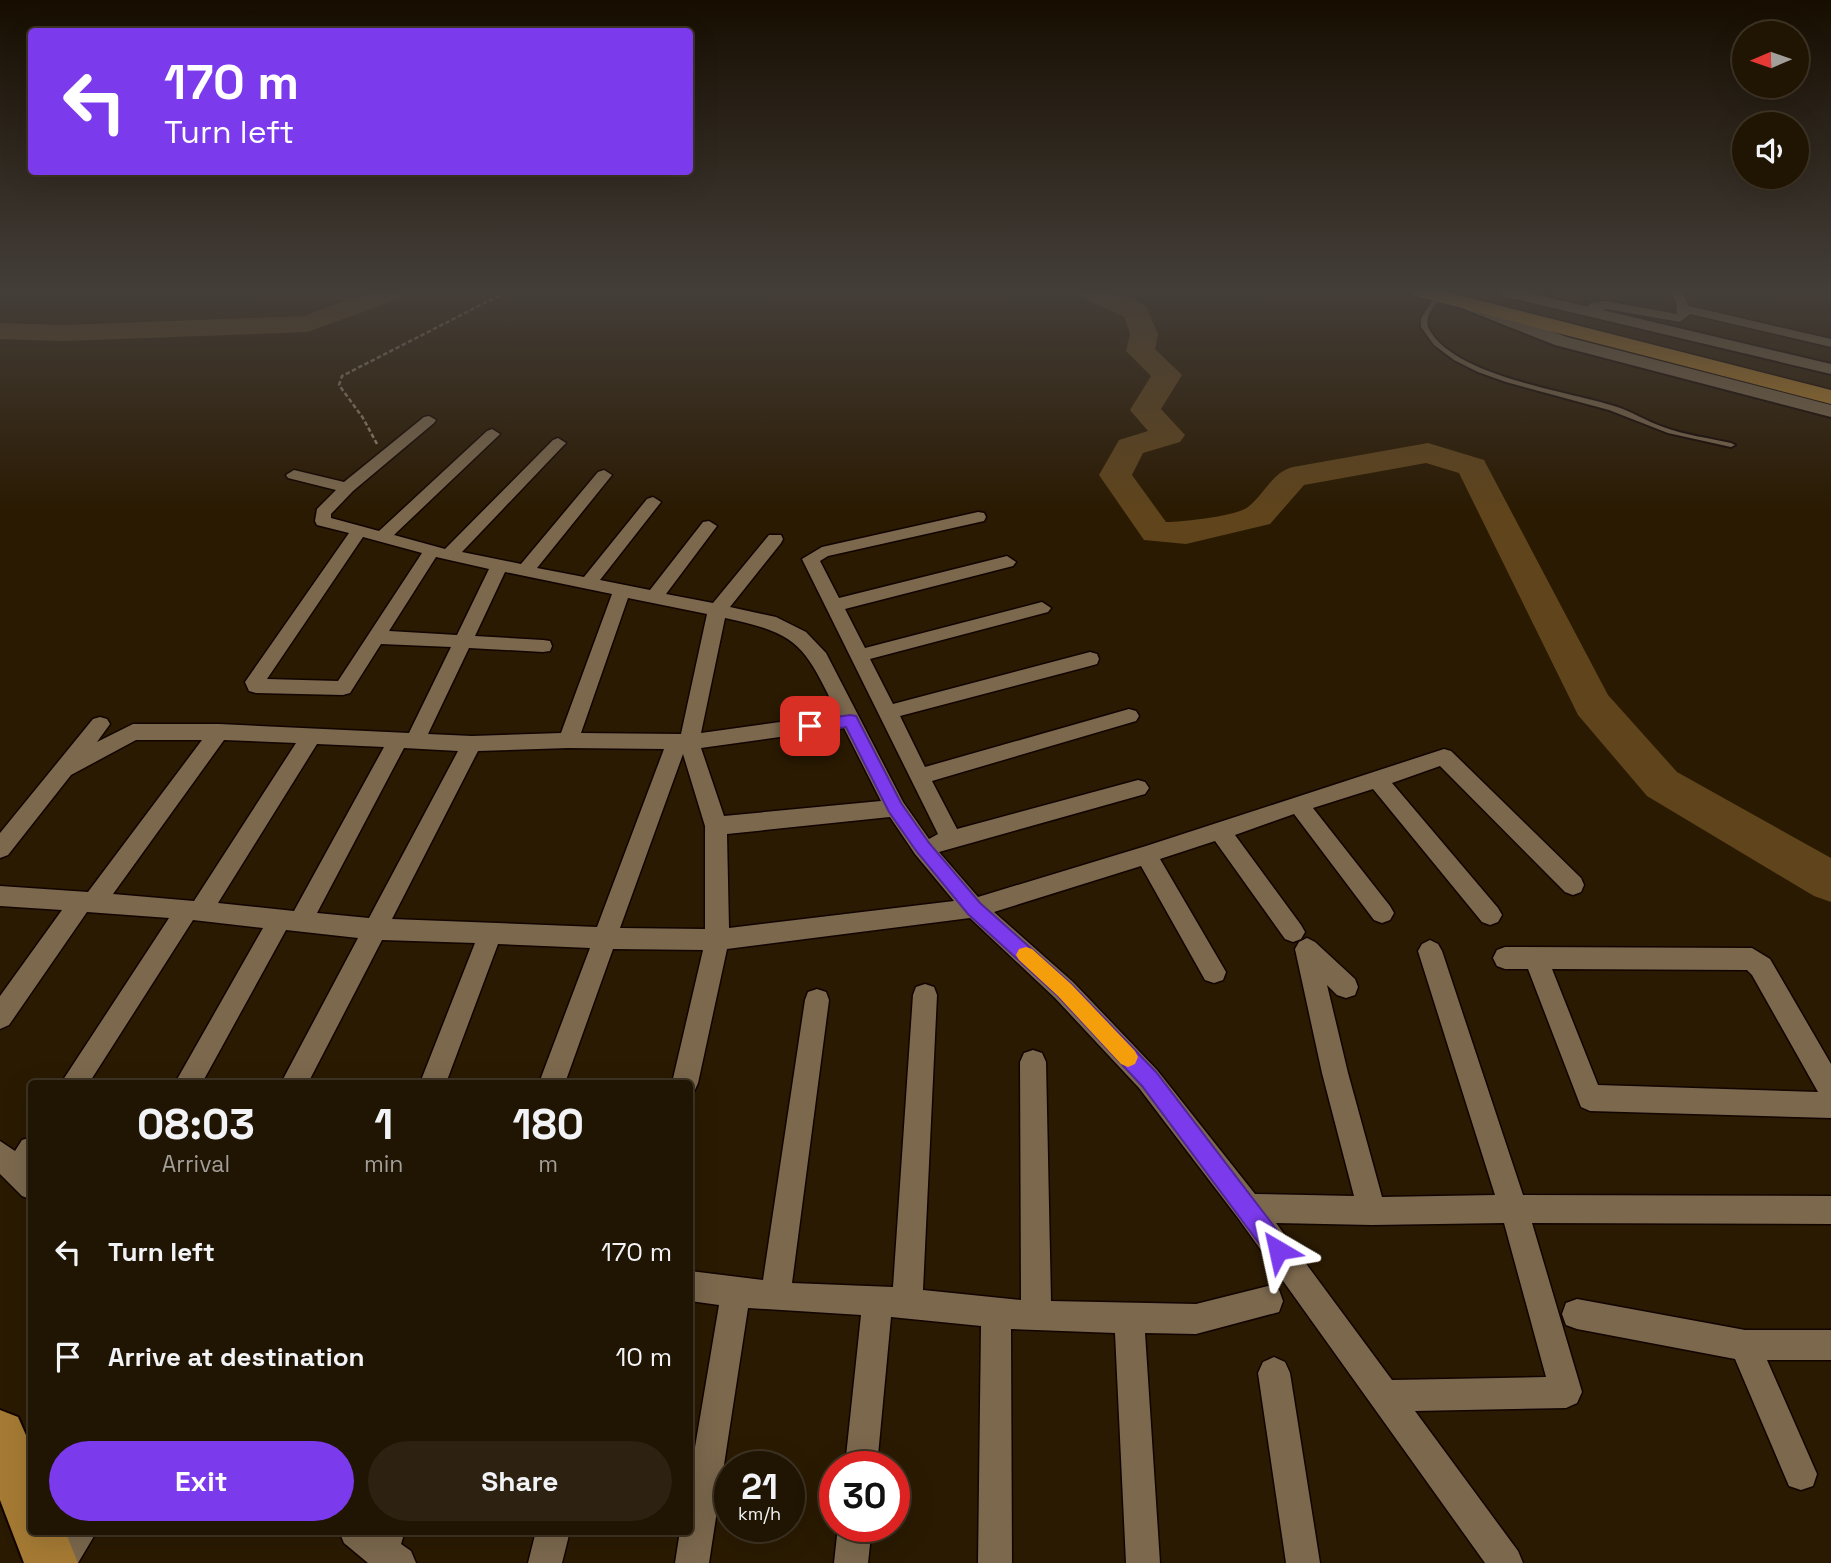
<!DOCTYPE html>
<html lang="en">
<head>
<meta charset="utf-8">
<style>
  body { margin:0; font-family:"Space Grotesk",sans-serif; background:#2d2111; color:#f1f3f6; height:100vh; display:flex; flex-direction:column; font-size:26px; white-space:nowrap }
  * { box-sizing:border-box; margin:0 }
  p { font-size:23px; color:#a29e99 }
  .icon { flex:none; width:38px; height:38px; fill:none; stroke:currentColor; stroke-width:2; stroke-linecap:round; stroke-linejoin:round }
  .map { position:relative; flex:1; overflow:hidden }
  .side { position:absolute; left:28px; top:1080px; width:665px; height:455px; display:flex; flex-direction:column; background:#201402; border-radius:7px; box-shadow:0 7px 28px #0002,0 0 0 2px #3d3324 }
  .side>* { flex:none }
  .banner { position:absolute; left:28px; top:28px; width:665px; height:147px; border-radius:7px; box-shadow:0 7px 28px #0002,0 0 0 2px #3d3324; background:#7c3aed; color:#fff; overflow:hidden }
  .needle { width:46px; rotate:268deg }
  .controls { position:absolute; left:1732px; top:21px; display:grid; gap:14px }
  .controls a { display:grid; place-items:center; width:77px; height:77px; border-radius:50%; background:#201402; box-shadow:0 7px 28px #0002,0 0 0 2px #3d3324; font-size:35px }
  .speed { position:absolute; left:714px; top:1451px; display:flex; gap:14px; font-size:35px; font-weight:700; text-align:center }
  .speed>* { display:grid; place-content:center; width:91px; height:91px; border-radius:50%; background:#201402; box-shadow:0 7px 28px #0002,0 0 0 2px #3d3324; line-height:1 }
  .speed small { font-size:18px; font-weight:400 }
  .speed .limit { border:10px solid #d22; background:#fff; color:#111 }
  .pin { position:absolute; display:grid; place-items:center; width:60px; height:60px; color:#fff; margin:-30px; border-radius:14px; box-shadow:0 4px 10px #0006 }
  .me { position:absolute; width:77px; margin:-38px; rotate:324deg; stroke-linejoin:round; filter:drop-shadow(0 0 5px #0008) }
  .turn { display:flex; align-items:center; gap:24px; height:147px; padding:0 21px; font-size:32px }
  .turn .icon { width:91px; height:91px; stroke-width:2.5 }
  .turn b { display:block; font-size:49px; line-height:60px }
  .eta { display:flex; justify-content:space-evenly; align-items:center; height:119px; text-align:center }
  .eta b { font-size:42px; font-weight:700; line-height:49px }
  .action { display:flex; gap:14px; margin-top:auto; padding:14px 21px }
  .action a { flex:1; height:80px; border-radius:42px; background:#7c3aed; color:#fff; font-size:28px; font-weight:700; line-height:80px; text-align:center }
  .action a+a { background:#2d2111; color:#f1f3f6 }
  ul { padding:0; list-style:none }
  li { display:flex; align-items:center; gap:21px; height:105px; padding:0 21px }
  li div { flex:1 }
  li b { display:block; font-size:26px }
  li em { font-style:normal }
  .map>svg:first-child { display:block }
</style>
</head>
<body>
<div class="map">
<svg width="1831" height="1563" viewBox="0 0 1831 1563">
  <rect width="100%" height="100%" fill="#2a1a02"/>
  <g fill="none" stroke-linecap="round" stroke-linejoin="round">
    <path fill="#5f441c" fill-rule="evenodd" d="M372,291H409L405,297L307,332L63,341L0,339V323L63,325L304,316Z
      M1077,291H1111L1146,306L1158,334L1155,349L1182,375L1161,409L1185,435L1180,442L1143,453L1132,475L1166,522C1182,522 1237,516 1248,507C1265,494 1272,472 1293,467L1428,443L1484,460L1608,695L1677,772L1831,858V902L1814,896L1647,796L1578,715L1459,473L1426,463L1304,485L1270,524L1186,544L1144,540L1099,475L1119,440L1148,431L1130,410L1151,376L1126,351L1130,334L1124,317L1081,297Z"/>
    <g stroke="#120400" stroke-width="4">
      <path id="service" d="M1436,295L1441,296C1435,305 1423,318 1429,329C1454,376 1566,391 1614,406C1631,411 1646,421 1663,427C1685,435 1708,438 1731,443L1735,445L1731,447L1668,433L1609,410L1506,382L1478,372L1454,360L1434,345L1421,327V318Z"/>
    </g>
    <g stroke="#120400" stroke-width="3">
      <path id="minor" d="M1669,291H1681L1689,306L1831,339V347L1690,314L1680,322L1606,309L1592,314L1586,310L1590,303L1606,301L1677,314L1676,301Z
        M429,416L436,420L434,423L353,491L331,514V518L379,531L487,431L492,429L500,434L497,437L394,535L445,549L553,440L558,438L566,443L563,446L462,552L521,564L598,472L604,470L612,475L537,568L584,577L647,499L653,497L661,502L600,580L650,590L703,522L709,521L717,526L666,594L713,603L769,535H781L783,539L781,543L730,607L776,617L806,632L826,653L903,802L929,839L938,834L802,559L822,547L978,512L984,513L986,517L984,521L828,556L820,561L839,598L1007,556L1016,562L1013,566L845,609L865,648L1042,602L1051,608L1048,612L870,659L893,704L1090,652L1097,654L1099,659L1097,664L1090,666L900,716L925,767L1129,709L1136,711L1139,716L1136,721L932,781L957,829L1138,780L1145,782L1149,788L1145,794L1138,796L939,852L978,897L1146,846L1444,749L1451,751L1581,878L1584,885L1581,892L1573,895L1565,892L1440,766L1392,783L1498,908L1502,915L1498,922L1490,925L1482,922L1373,789L1313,808L1390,906L1394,913L1390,920L1382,923L1374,920L1294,814L1235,835L1301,925L1305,932L1301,939L1293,942L1285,939L1215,841L1160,859L1226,972L1223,980L1214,983L1205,980L1141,866L994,912L1073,982L1157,1070L1255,1194L1354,1196L1322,1073L1295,949L1299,942L1307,938L1315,942L1355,979L1358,987L1355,995L1346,998L1337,995L1327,985L1348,1073L1382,1197L1495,1195L1418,951L1422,944L1430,940L1438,944L1442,951L1523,1195L1831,1196V1224L1532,1223L1582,1392L1577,1403L1566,1408L1415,1411L1518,1551L1523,1563H1485L1238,1218L1139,1088L1055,998L970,918L727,949L698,1083L694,1092L690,1094V1083H672L703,950L613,949L565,1083H539L590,948L498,944L446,1083H420L475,943L382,940L308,1083H281L358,938L286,930L202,1083H175L263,928L193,920L89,1083H61L169,918L87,912L9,1025L0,1029V996L62,910L0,906V886L88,892L202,740H136L71,775L8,855L0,858V833L93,719L100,717L107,719L110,724L97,742L133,724H219L409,733L451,647L381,644L350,693L343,695L256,693L249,691L245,682L349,533L317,525L315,521L317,509L336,490L288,478L286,475L294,470L344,482L424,417ZM363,537L422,553L338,681L267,679ZM436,557L489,569L457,635L389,631ZM505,572L612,594L561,733L472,736L428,734L469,648L543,652L550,651L552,646L550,641L543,640L475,636ZM628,598L707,614L681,734L581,733ZM725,618C802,634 804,647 838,714L701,733ZM844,728L881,801L724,816L701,748ZM224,740L296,743L194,901L113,894ZM317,744L384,747L294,911L218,903ZM404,748L458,751L369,918L317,913ZM568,748L664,749L597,927L392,919L478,751ZM683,754L705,826V929L620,928ZM890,817L915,854L954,901L729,928L727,834ZM1276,1223L1372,1225L1504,1223L1546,1377L1392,1380Z
        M1505,947L1752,948L1770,959L1831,1064V1118L1590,1111L1581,1107L1528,969H1505L1497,966L1493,958L1497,950ZM1552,969L1747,970L1752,975L1818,1092L1598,1085Z
        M925,984L934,987L937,995L923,1290L1021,1300L1020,1062L1024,1053L1033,1050L1042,1053L1046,1062L1051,1301L1196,1304L1268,1286L1279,1290L1283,1301L1279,1312L1196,1334L1145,1333L1160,1563H1126L1115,1333L1011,1329L1012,1563H978L981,1326L891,1317L877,1466H845L861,1315L748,1308L709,1563H675L680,1531H690V1477L719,1305L690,1301V1271L763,1280L805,1000L808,992L817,989L826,992L829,1000L792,1283L893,1287L913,995L916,987Z
        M32,1137V1200L22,1196L0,1174V1141L15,1151L22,1140Z
        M1577,1299L1745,1330H1831V1360H1767L1817,1474L1813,1486L1801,1490L1789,1486L1735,1359L1577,1329L1566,1325L1562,1314L1566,1303Z
        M1274,1357L1285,1362L1290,1373L1320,1563H1286L1258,1373L1263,1362Z
        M838,1526H872L868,1563H834Z
        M60,1531H97L78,1563H41Z
        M339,1531H405L401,1544L411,1551L416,1563H368L344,1543Z
        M536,1531H570L562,1563H528Z"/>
    </g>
    <g stroke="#120400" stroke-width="4">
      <path id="tertiary" d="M1495,291H1522L1831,364V374L1503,296Z
        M1470,301L1567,337L1831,405V417L1555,345L1464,309L1462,306Z"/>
    </g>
    <g stroke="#120400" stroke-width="4">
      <path id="primary" d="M0,1410L18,1417L32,1449V1531H65L78,1563H24L0,1500Z"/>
    </g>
    <g stroke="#120400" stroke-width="3">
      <path id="trunk" d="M1408,291H1443L1831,390V404L1412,295Z"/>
    </g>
    <path stroke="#938572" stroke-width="2.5" stroke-dasharray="4.5 2.5" stroke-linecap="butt" d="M377,444L363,418L339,385L342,376L508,291"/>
    <use href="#service" fill="#7b684d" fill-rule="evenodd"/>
    <use href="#minor" fill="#7b684d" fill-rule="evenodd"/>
    <use href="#tertiary" fill="#7b684d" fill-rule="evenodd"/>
    <use href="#primary" fill="#a57a34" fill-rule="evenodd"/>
    <use href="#trunk" fill="#b3802c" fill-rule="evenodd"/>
  </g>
  <linearGradient id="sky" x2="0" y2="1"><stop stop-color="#170e01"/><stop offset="0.57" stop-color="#443e39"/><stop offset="1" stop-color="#443e39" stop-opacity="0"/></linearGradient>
  <rect width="1831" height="510" fill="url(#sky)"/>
  <path fill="#7c3aed" stroke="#51269a" stroke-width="2" d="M850,715L856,716L901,803L929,843L980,903L1071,984L1156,1072L1286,1242L1289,1250L1286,1258L1278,1261L1270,1258L1142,1086L1058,996L968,914L917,852L889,812L846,727L810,732L803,726L810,721Z"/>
  <path fill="#f59e0b" d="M1026,947L1032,949L1071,984L1135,1051L1138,1057L1135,1064L1128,1067L1121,1064L1058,996L1019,960L1016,955L1019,949Z"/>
</svg>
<div class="controls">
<a><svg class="needle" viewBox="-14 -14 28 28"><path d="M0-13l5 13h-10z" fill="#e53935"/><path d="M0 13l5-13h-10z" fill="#a29e99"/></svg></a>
<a><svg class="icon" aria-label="sound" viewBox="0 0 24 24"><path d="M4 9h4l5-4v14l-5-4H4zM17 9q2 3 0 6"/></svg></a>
</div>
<div class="speed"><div>21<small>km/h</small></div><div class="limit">30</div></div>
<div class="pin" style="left:810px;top:726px;background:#d93025"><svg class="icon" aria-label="arrive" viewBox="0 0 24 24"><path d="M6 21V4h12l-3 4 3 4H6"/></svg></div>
<svg class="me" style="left:1278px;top:1250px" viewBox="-20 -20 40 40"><path d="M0-17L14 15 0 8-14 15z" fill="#7c3aed" stroke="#fff" stroke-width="4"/></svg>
<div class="banner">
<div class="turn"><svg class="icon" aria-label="left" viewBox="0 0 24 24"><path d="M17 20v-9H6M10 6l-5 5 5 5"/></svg><div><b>170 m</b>Turn left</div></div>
</div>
<section class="side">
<div class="eta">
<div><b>08:03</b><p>Arrival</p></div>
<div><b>1</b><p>min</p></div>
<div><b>180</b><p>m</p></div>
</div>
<ul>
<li><svg class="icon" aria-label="left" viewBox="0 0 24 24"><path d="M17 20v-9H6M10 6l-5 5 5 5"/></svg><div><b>Turn left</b></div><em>170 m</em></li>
<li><svg class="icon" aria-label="arrive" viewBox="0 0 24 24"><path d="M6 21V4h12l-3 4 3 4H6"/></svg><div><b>Arrive at destination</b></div><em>10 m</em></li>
</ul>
<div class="action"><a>Exit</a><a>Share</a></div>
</section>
</div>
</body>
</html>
